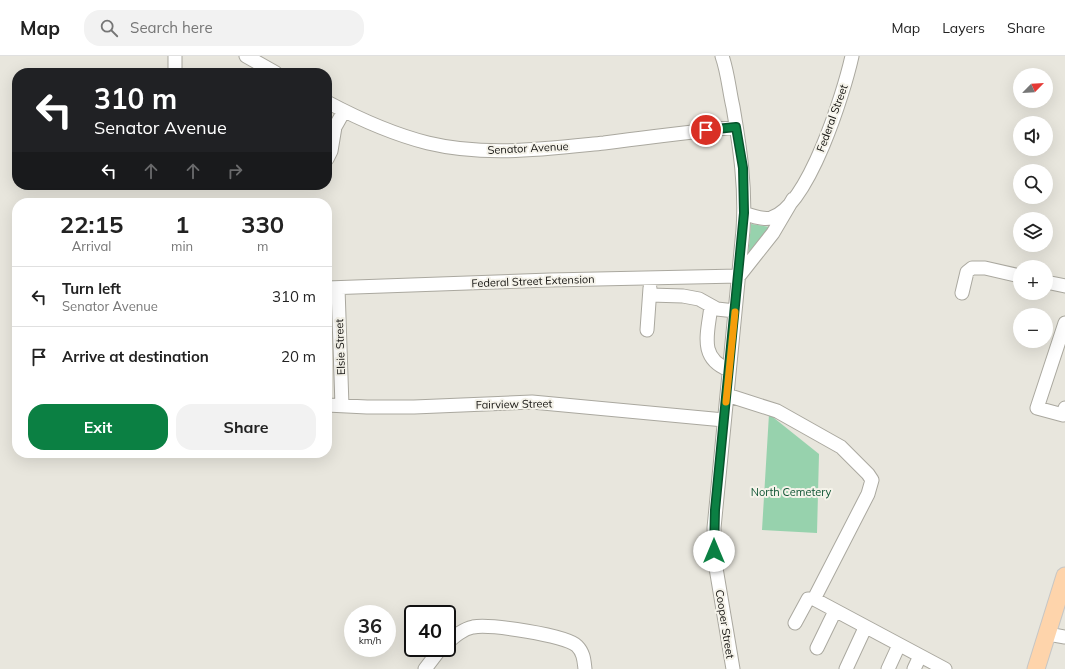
<!DOCTYPE html>
<html lang="en">
<head>
<meta charset="utf-8">
<style>
  body { margin:0; font-family:Mulish,sans-serif; background:#f2f2f2; color:#222; height:100vh; display:flex; flex-direction:column; font-size:15px; white-space:nowrap }
  * { box-sizing:border-box; margin:0 }
  p { font-size:13px; color:#767676 }
  .icon { flex:none; width:22px; height:22px; fill:none; stroke:currentColor; stroke-width:2; stroke-linecap:round; stroke-linejoin:round }
  .map { position:relative; flex:1; overflow:hidden }
  .sheet { position:absolute; left:12px; top:142px; width:320px; height:260px; display:flex; flex-direction:column; background:#fff; border-radius:16px; box-shadow:0 4px 16px #0002 }
  .sheet>* { flex:none }
  .hud { position:absolute; left:12px; top:12px; width:320px; height:122px; border-radius:16px; box-shadow:0 4px 16px #0002; background:#202124; color:#fff; overflow:hidden }
  .needle { width:26px; rotate:66deg }
  .buttons { position:absolute; left:1013px; top:12px; display:grid; gap:8px }
  .buttons a { display:grid; place-items:center; width:40px; height:40px; border-radius:50%; background:#fff; box-shadow:0 4px 16px #0002; font-size:20px }
  .speed { position:absolute; left:344px; top:549px; display:flex; gap:8px; font-size:20px; font-weight:700; text-align:center }
  .speed>* { display:grid; place-content:center; width:52px; height:52px; border-radius:50%; background:#fff; box-shadow:0 4px 16px #0002; line-height:1 }
  .speed small { font-size:10px; font-weight:400 }
  .speed .limit { border:2px solid #111; border-radius:6px; background:#fff; color:#111 }
  .pin { position:absolute; display:grid; place-items:center; width:34px; height:34px; color:#fff; margin:-17px; border:2px solid #fff; border-radius:50%; box-shadow:0 1px 4px #0007 }
  .me { position:absolute; width:44px; margin:-22px; rotate:0deg; stroke-linejoin:round; filter:drop-shadow(0 0 3px #0008) }
  .turn { display:flex; align-items:center; gap:14px; height:84px; padding:0 16px; font-size:18px }
  .turn .icon { width:52px; height:52px; stroke-width:2.5 }
  .turn b { display:block; font-size:28px; line-height:34px }
  .lanes { display:flex; align-items:center; height:38px; padding:0 16px; background:#0003; justify-content:center; gap:20px; direction:ltr }
  .lanes .off { opacity:.35 }
  .eta { display:flex; justify-content:space-evenly; align-items:center; height:68px; text-align:center }
  .eta b { font-size:24px; font-weight:700; line-height:28px }
  .cta { display:flex; gap:8px; margin-top:auto; padding:8px 16px }
  .cta a { flex:1; height:46px; border-radius:16px; background:#0b8043; color:#fff; font-size:16px; font-weight:700; line-height:46px; text-align:center }
  .cta a+a { background:#f2f2f2; color:#222 }
  ul { padding:0; list-style:none }
  li { display:flex; align-items:center; gap:12px; height:60px; padding:0 16px; border-top:1px solid #e0e0e0 }
  li div { flex:1 }
  li b { display:block; font-size:15px }
  li em { font-style:normal }
  header { display:flex; align-items:center; gap:24px; box-sizing:border-box; height:56px; padding:0 20px; background:#fff; border-bottom:1px solid #e0e0e0 }
  header strong { font-size:19px }
  nav { display:flex; gap:22px; margin-inline-start:auto; font-size:14px }
  .search { width:280px; height:36px; background:#f2f2f2; display:flex; align-items:center; gap:10px; box-sizing:border-box; padding:0 14px; border-radius:16px; color:#767676; font-size:15px }
  .map>svg:first-child { display:block }
</style>
</head>
<body>
<header>
<strong>Map</strong>
<div class="search"><svg class="icon" aria-label="search" viewBox="0 0 24 24"><circle cx="10" cy="10" r="6"/><path d="M15 15l6 6"/></svg>Search here</div>
<nav><a>Map</a><a>Layers</a><a>Share</a></nav>
</header>
<div class="map">
<svg width="1065" height="613" viewBox="0 0 1065 613">
  <rect width="100%" height="100%" fill="#e8e6dd"/>
  <path fill="#97d2ad" d="M751,168L770,171L748,201Z
    M769,358L819,398L817,477L762,474Z"/>
  <g fill="none" stroke-linecap="round" stroke-linejoin="round">
    <g stroke="#aaa89f" stroke-width="15">
      <path id="minor" d="M246,0L276,17
        M722,0C728,17 729,34 733,51C740,92 746,132 743,174L714,472L715,506L733,613
        M175,17V0
        M327,46C359,63 392,78 428,87C486,101 545,93 604,87C648,81 692,76 736,71
        M327,103L331,95L335,71L344,55
        M744,157C752,160 762,164 771,162C809,150 844,36 852,0
        M1046,226L1065,230
        M327,232L550,224L739,220L773,177L793,143
        M338,232L342,350
        M962,237L967,216L972,212H985L1020,220
        M650,239L683,240L699,243L717,253L735,255
        M711,250C708,277 698,302 729,314
        M1065,267L1037,352L1063,359L1065,352
        M647,274L650,232
        M727,339L777,355L841,391L868,418L872,424L868,438L814,543L945,613
        M327,349L367,351H414L532,346L724,364
        M795,567L808,543H814
        M1048,578L1065,581
        M447,587C455,580 463,573 473,571C490,568 566,579 577,590C584,597 584,605 585,613
        M817,592L835,555
        M425,613L441,592
        M846,613L865,572
        M888,613L899,589
        M914,613L920,600"/>
    </g>
    <g stroke="#c6c6c5" stroke-width="19">
      <path id="major" d="M1036,613L1065,520"/>
    </g>
    <use href="#minor" stroke="#fff" stroke-width="13"/>
    <use href="#major" stroke="#fed4ab" stroke-width="17"/>
  </g>
  <g fill="none" stroke-linecap="round" stroke-linejoin="round">
    <g stroke="#07532c" stroke-width="10">
      <path id="route" d="M706,74L736,71L743,112L744,157L715,454L714,495"/>
    </g>
    <use href="#route" stroke="#0b8043" stroke-width="7"/>
    <path stroke="#f59e0b" stroke-width="7" d="M726,346L735,256"/>
  </g>
  <g text-anchor="middle" dominant-baseline="central" stroke-width="4" stroke-linejoin="round" paint-order="stroke">
    <g font-size="11" fill="#12110e" stroke="#f5f3ea">
      <text transform="translate(832 62) rotate(-70)">Federal Street</text>
      <text transform="translate(528 92) rotate(-3)">Senator Avenue</text>
      <text transform="translate(533 225) rotate(-2)">Federal Street Extension</text>
      <text transform="translate(340 291) rotate(-92)">Elsie Street</text>
      <text transform="translate(514 348) rotate(-1)">Fairview Street</text>
      <text transform="translate(725 568) rotate(81)">Cooper Street</text>
    </g>
    <g font-size="11" fill="#0d5332" stroke="#f5f3ea">
      <text x="791" y="436">North Cemetery</text>
    </g>
  </g>
</svg>
<div class="buttons">
<a><svg class="needle" viewBox="-14 -14 28 28"><path d="M0-13l5 13h-10z" fill="#e53935"/><path d="M0 13l5-13h-10z" fill="#767676"/></svg></a>
<a><svg class="icon" aria-label="sound" viewBox="0 0 24 24"><path d="M4 9h4l5-4v14l-5-4H4zM17 9q2 3 0 6"/></svg></a>
<a><svg class="icon" aria-label="search" viewBox="0 0 24 24"><circle cx="10" cy="10" r="6"/><path d="M15 15l6 6"/></svg></a>
<a><svg class="icon" aria-label="layers" viewBox="0 0 24 24"><path d="M12 4l9 5-9 5-9-5zM3 14l9 5 9-5"/></svg></a>
<a>+</a>
<a>−</a>
</div>
<div class="speed"><div>36<small>km/h</small></div><div class="limit">40</div></div>
<div class="pin" style="left:706px;top:74px;background:#d93025"><svg class="icon" aria-label="arrive" viewBox="0 0 24 24"><path d="M6 21V4h12l-3 4 3 4H6"/></svg></div>
<svg class="me" style="left:714px;top:495px" viewBox="-20 -20 40 40"><circle r="19" fill="#fff"/><path d="M0-13L10 11 0 6-10 11z" fill="#0b8043"/></svg>
<div class="hud">
<div class="turn"><svg class="icon" aria-label="left" viewBox="0 0 24 24"><path d="M17 20v-9H6M10 6l-5 5 5 5"/></svg><div><b>310 m</b>Senator Avenue</div></div>
<div class="lanes"><svg class="icon" aria-label="left" viewBox="0 0 24 24"><path d="M17 20v-9H6M10 6l-5 5 5 5"/></svg><svg class="icon off" aria-label="ahead" viewBox="0 0 24 24"><path d="M12 20V5M6 11l6-6 6 6"/></svg><svg class="icon off" aria-label="ahead" viewBox="0 0 24 24"><path d="M12 20V5M6 11l6-6 6 6"/></svg><svg class="icon off" aria-label="right" viewBox="0 0 24 24"><path d="M7 20v-9h11M14 6l5 5-5 5"/></svg></div>
</div>
<section class="sheet">
<div class="eta">
<div><b>22:15</b><p>Arrival</p></div>
<div><b>1</b><p>min</p></div>
<div><b>330</b><p>m</p></div>
</div>
<ul>
<li><svg class="icon" aria-label="left" viewBox="0 0 24 24"><path d="M17 20v-9H6M10 6l-5 5 5 5"/></svg><div><b>Turn left</b><p>Senator Avenue</p></div><em>310 m</em></li>
<li><svg class="icon" aria-label="arrive" viewBox="0 0 24 24"><path d="M6 21V4h12l-3 4 3 4H6"/></svg><div><b>Arrive at destination</b></div><em>20 m</em></li>
</ul>
<div class="cta"><a>Exit</a><a>Share</a></div>
</section>
</div>
</body>
</html>
